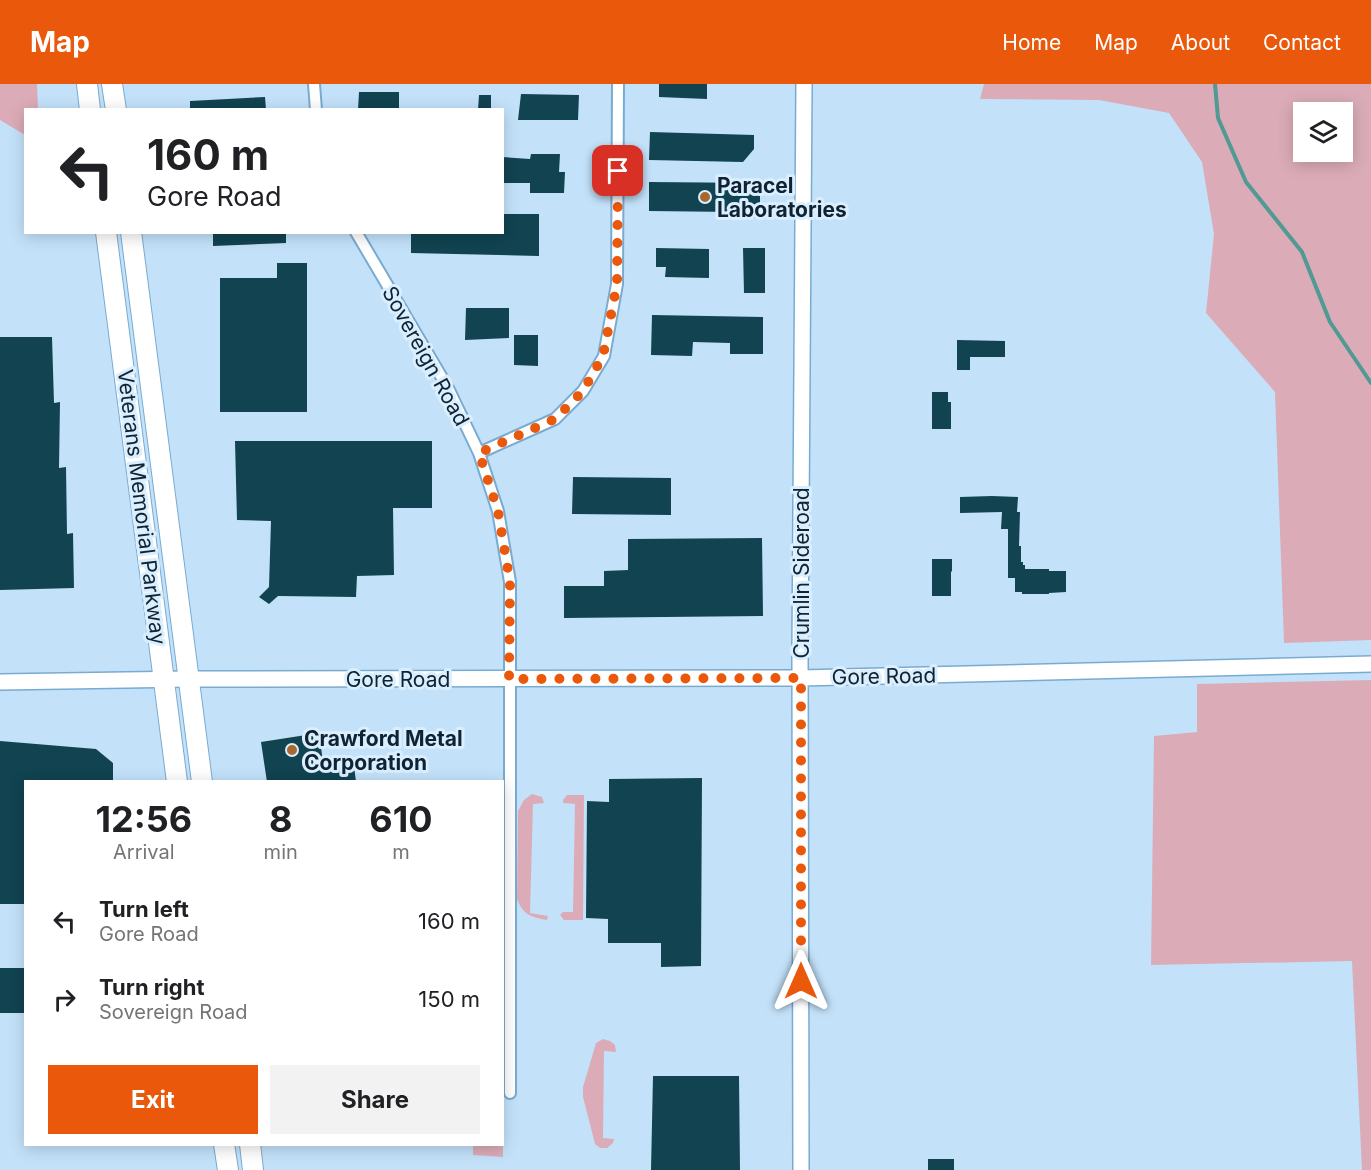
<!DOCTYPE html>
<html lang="en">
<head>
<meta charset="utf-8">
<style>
  body { margin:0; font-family:Inter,sans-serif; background:#f2f2f2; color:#202124; height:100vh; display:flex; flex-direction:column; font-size:22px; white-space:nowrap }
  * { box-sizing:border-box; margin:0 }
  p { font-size:20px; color:#757577 }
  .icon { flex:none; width:33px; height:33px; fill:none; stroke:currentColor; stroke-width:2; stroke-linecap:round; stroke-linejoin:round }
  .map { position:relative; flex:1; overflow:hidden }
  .panel { position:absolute; left:24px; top:696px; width:480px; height:366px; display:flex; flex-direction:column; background:#fff; border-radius:0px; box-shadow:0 3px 15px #0003 }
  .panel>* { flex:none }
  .guide { position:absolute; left:24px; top:24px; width:480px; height:126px; border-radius:0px; box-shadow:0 3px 15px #0003; background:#fff; color:#202124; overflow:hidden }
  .buttons { position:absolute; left:1293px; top:18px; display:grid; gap:12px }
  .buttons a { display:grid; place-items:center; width:60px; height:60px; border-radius:0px; background:#fff; box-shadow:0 3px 15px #0003; font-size:30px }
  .pin { position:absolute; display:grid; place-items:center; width:51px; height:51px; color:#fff; margin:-26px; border-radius:12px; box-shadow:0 3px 9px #0006 }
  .me { position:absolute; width:66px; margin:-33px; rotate:0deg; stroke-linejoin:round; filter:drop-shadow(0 0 4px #0008) }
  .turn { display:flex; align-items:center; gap:21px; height:126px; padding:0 24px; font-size:27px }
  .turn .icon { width:78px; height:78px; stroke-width:2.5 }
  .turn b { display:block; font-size:42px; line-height:51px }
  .eta { display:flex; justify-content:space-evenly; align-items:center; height:102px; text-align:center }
  .eta b { font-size:36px; font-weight:700; line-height:42px }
  .primary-button { display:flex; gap:12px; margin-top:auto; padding:12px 24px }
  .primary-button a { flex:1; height:69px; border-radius:0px; background:#ea580c; color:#fff; font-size:24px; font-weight:700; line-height:69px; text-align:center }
  .primary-button a+a { background:#f2f2f2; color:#202124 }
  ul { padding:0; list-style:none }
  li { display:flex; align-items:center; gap:18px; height:78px; padding:0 24px }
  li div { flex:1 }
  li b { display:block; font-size:22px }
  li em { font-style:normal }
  header { display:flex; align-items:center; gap:36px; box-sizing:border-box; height:84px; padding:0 30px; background:#ea580c; color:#fff }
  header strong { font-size:28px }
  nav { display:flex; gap:33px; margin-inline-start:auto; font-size:21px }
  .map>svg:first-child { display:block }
</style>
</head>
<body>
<header>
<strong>Map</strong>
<nav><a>Home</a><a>Map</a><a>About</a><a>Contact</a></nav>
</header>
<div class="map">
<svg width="1371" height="1086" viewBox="0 0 1371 1086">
  <rect width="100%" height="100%" fill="#c3e2fa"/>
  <path fill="#dbacb8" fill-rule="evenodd" d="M0,0H37L38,25L26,26L25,51L0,36Z
    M984,0H1371V556L1284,559L1275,308L1206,229L1214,150L1202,78L1169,29L1099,16L980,15ZM1304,28H1342V68H1304Z
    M1371,596V1086H1362L1352,877L1151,881L1154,652L1197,648V600Z
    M532,710L542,713L544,719L533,720L530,829L548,832L547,836C531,833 523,831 517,815L518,727L524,716Z
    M567,711H584L583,836H564L560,831L563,828H573L575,720L563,719V716Z
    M603,955L610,957L615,961L616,968L604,967L603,1054L614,1055L613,1059L607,1064H600L595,1060L583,1013V1003L596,959Z
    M503,1049V1073L473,1071V1061L502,1060Z"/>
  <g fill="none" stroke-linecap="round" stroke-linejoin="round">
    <path stroke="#519993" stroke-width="4" d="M1215,0L1218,34L1246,98L1302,168L1330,238L1371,299"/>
  </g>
  <path fill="#114351" d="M659,0H707V15L659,13Z
    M359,8H399V26H358Z
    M521,10L579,11L578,36H518Z
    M479,11H491V26H478Z
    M265,13L266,26H190V17Z
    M650,48L754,51V65L743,78L649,76Z
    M531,70H560L559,88H565L564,109H530V99H502V73L530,75Z
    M649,98L760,99V134H733L734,128L649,127Z
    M502,130H539V172L411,169V148H502Z
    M213,148H286V159L213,162Z
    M656,164L709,165V194L665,193L666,183H656Z
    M743,164H765V209H744Z
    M277,179H307V328H220V194H277Z
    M466,224H509V254L465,256Z
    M652,231L763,233V270H730V259L693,258L692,272L651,271Z
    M514,251H538V282L514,281Z
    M0,253H52L54,319L60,318L59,384L66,383L67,450L73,449L74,504L0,506Z
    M957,256L1005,257V273H970V286H957Z
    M932,308H948V318H951V345H932Z
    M235,357H432V424H393L394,491L357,492L356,513L278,512L269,520L259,513L269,503L271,437L237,436Z
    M573,393L671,394V431L572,430Z
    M992,412L1018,413L1017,428H1020L1019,462H1021V478H1023V481H1025V485H1049V487H1066V508L1049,509V510H1022V508H1015V494H1008V445H1001L1002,428L960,429V413Z
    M762,454L763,532L564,534V502H604V487L628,486V455Z
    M932,475H952V488L951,487V512H932Z
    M319,649L323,678L353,674L356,698H267L261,658Z
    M0,657L96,665L113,679V698H26V820H0Z
    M702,694L701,882L661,883V859H608V835L586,834L587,717L609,718V695Z
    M0,884H26V929H0Z
    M653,992H739L740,1086H651Z
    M928,1075H954V1086H928Z"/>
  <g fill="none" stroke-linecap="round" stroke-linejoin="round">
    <g stroke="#79abd1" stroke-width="14">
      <path id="street" d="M314,0L316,26
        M356,148L448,304L479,369L498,427L510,498V1009
        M479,369L555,335L583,307L604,272L617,200L618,0"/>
    </g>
    <g stroke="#79abd1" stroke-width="18">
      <path id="secondary" d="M0,598L189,595L801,594L1371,580
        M801,1086L800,570L804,0"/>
    </g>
    <g stroke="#79abd1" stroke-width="22">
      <path id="highway" d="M87,0L90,26
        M112,0L116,26
        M106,148L177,698
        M131,148L202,698
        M224,1060L228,1086
        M250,1060L253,1086"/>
    </g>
    <use href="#street" stroke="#fff" stroke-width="10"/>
    <use href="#secondary" stroke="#fff" stroke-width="15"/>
    <use href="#highway" stroke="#fff" stroke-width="20"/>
  </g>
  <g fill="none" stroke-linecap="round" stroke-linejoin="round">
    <path stroke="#ea580c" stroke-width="10" stroke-dasharray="0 18" d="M618,87L617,200L603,272L583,307L555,335L479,369L498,427L510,498L509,595L801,594V897"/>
  </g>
  <g fill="#a7692e" stroke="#d9eefe" stroke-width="2">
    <circle cx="705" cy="113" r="6"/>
    <circle cx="292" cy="666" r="6"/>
  </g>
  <g text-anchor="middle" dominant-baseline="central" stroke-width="6" stroke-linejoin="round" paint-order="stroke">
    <g font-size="21" font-weight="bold" fill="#0f2332" stroke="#d9eefe" text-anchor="start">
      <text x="717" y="101">Paracel<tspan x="717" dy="24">Laboratories</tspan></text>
      <text x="304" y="654">Crawford Metal<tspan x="304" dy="24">Corporation</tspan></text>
    </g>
    <g font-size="21" fill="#0f2332" stroke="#d9eefe">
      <text transform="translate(426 272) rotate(61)">Sovereign Road</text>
      <text transform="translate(142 423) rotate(83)">Veterans Memorial Parkway</text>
      <text transform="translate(801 489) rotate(-90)">Crumlin Sideroad</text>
      <text transform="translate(884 592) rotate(-1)">Gore Road</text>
      <text x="398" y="595">Gore Road</text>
    </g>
  </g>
</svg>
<div class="buttons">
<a><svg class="icon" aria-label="layers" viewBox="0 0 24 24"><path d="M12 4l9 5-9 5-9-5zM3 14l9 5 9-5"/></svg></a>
</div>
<div class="pin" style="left:618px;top:87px;background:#d93025"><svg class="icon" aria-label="arrive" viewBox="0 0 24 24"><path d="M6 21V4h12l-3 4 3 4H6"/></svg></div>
<svg class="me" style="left:801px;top:897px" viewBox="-20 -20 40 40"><path d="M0-17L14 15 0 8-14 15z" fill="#ea580c" stroke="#fff" stroke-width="4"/></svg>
<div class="guide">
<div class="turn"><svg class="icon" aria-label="left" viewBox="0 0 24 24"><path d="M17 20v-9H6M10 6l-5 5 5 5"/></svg><div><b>160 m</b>Gore Road</div></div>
</div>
<section class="panel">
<div class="eta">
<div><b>12:56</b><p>Arrival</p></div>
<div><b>8</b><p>min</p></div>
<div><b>610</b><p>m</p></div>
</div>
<ul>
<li><svg class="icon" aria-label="left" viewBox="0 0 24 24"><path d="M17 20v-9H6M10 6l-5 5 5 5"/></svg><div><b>Turn left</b><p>Gore Road</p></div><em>160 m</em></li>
<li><svg class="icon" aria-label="right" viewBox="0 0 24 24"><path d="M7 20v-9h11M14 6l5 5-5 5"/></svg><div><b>Turn right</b><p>Sovereign Road</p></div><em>150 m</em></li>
</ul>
<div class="primary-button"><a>Exit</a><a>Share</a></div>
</section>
</div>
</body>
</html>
